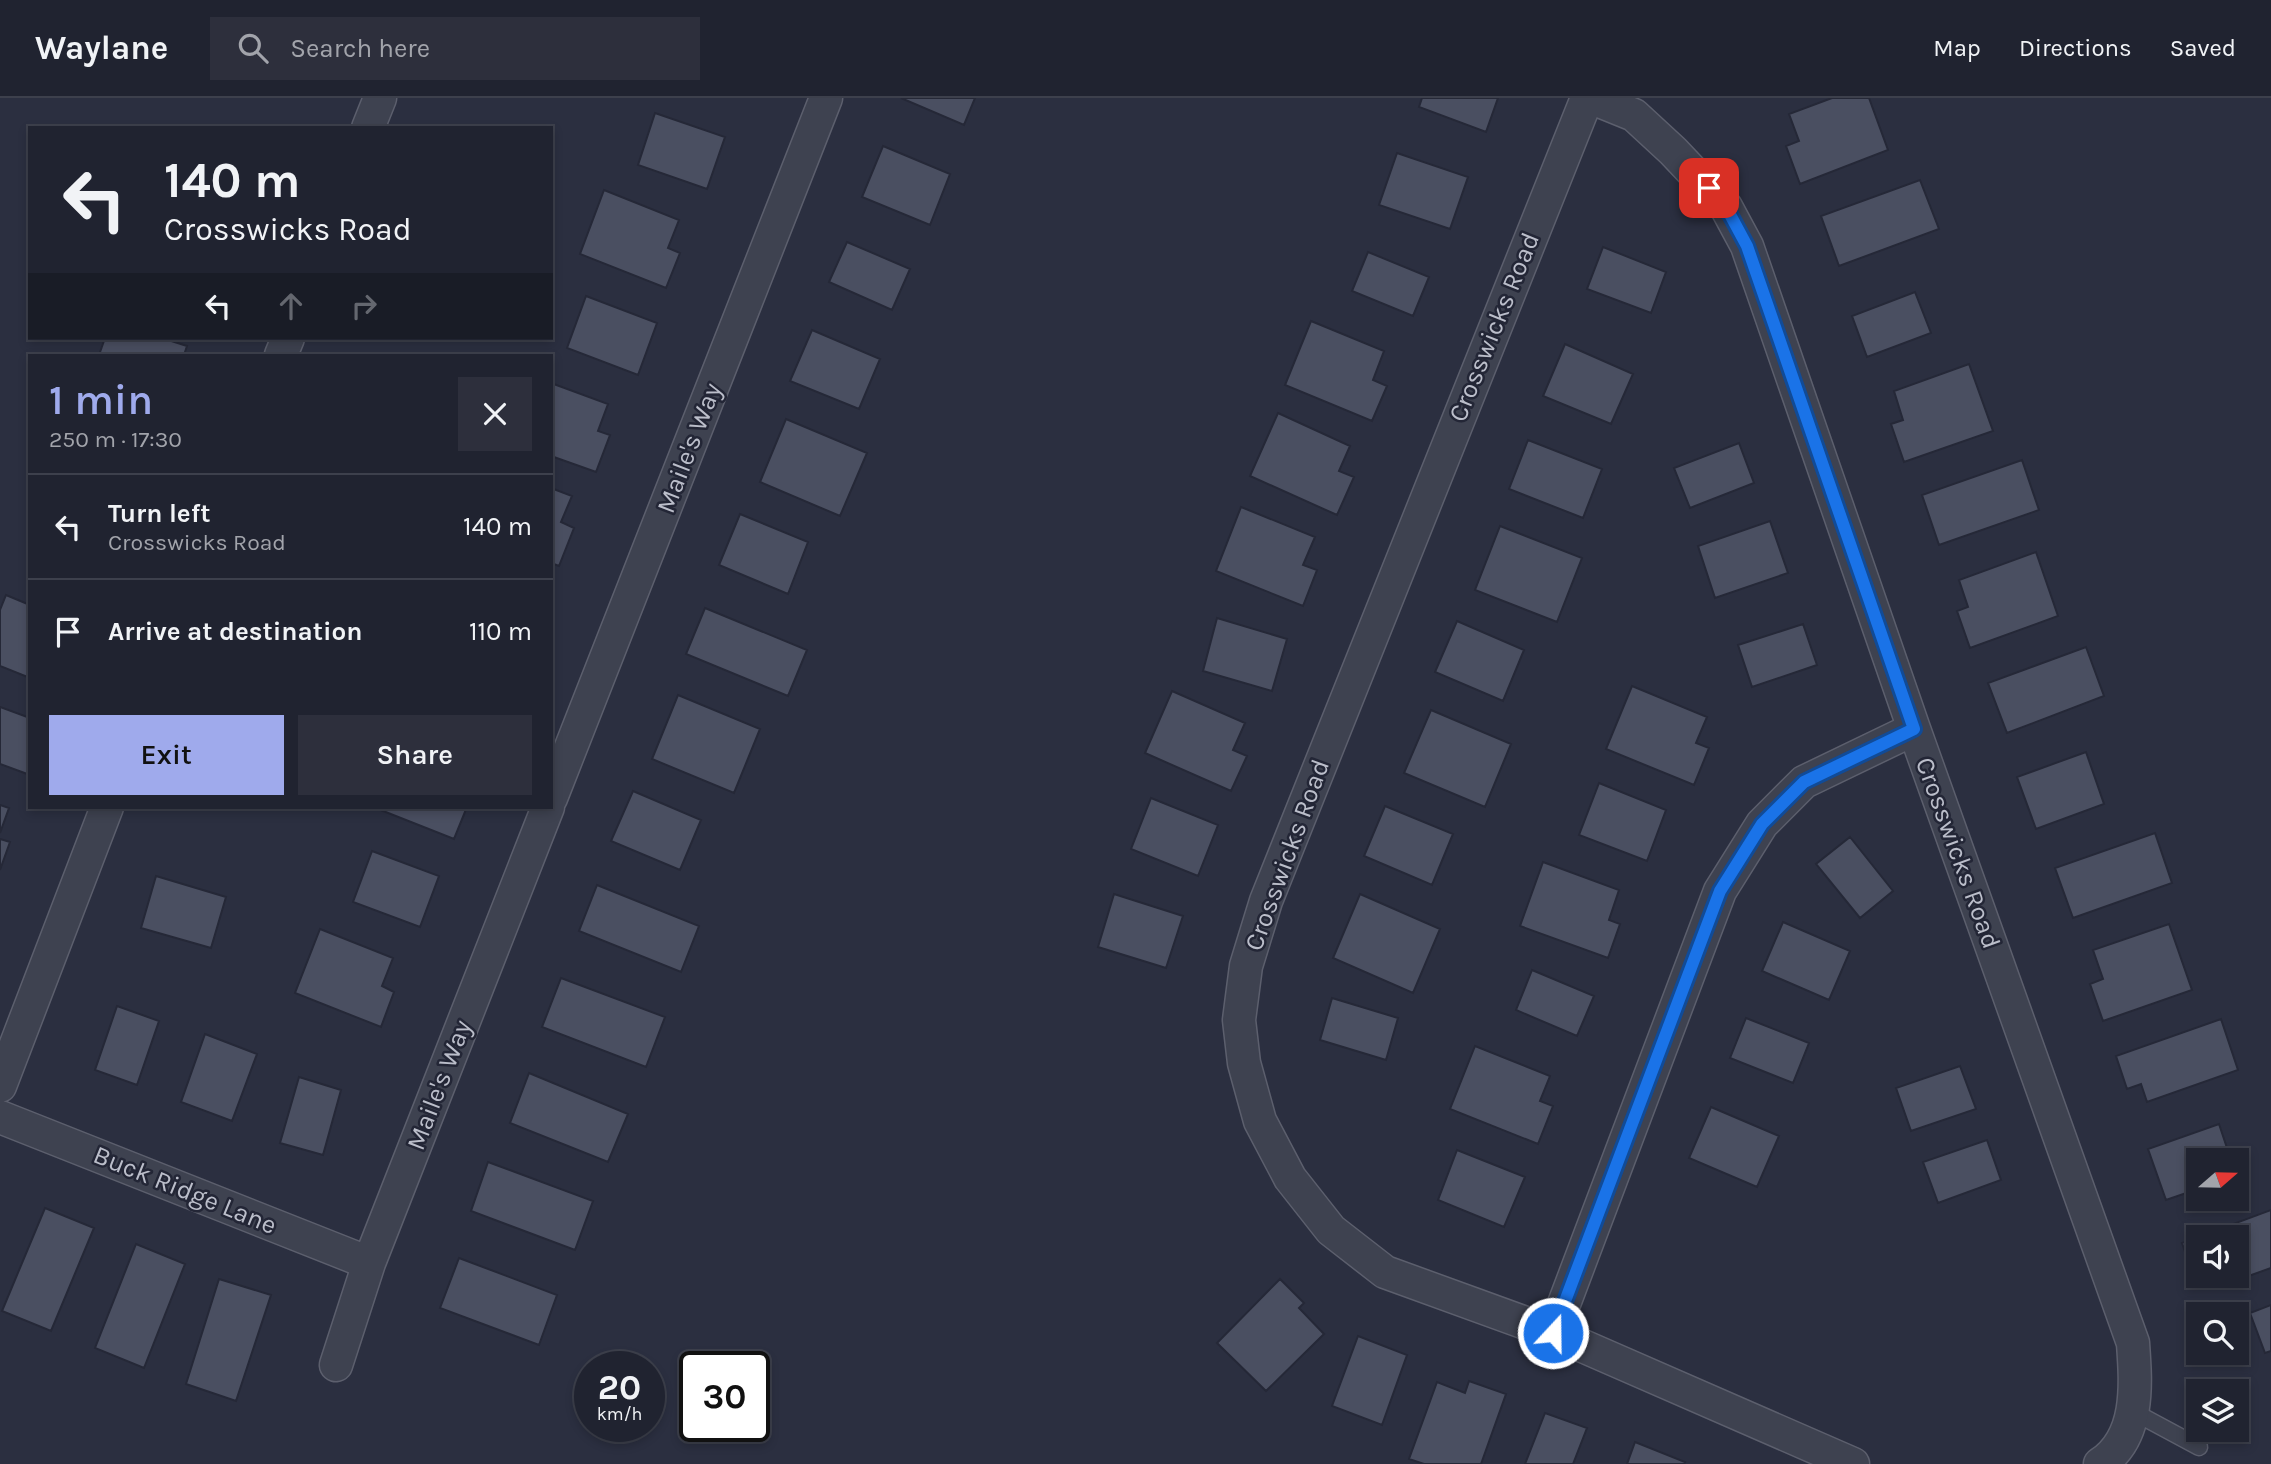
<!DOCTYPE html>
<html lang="en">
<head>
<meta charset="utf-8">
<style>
  body { margin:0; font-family:Karla,sans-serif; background:#2d2f3c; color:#f1f3f6; height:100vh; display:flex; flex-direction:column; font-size:26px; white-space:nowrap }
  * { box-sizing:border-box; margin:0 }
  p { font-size:23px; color:#a2a4ab }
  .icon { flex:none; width:38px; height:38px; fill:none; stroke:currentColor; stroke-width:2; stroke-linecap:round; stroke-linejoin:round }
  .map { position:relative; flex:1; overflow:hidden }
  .panel { position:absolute; left:28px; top:256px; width:525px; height:455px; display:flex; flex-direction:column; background:#202330; border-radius:0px; box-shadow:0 4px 10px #0003,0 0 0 2px #3d404c }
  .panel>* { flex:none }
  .hud { position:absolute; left:28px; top:28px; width:525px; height:214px; border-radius:0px; box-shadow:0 4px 10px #0003,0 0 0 2px #3d404c; background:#202330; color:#f1f3f6; overflow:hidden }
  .needle { width:46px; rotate:70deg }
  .fabs { position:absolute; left:2186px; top:1050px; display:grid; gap:14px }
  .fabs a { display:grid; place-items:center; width:63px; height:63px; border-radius:0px; background:#202330; box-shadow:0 4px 10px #0003,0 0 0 2px #3d404c; font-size:35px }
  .speed { position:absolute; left:574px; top:1253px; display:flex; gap:14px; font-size:35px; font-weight:700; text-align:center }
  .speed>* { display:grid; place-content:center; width:91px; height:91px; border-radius:50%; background:#202330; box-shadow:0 4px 10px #0003,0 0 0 2px #3d404c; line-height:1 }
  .speed small { font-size:18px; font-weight:400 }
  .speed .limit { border:4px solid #111; border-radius:10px; background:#fff; color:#111 }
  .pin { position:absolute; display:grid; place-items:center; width:60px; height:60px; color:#fff; margin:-30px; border-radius:14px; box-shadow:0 4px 10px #0006 }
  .me { position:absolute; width:77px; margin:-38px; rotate:21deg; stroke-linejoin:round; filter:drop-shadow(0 0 5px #0008) }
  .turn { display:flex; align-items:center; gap:24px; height:147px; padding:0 21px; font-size:32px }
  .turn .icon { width:91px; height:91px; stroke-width:2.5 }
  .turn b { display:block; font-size:49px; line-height:60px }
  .lanes { display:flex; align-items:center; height:66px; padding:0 21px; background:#0003; justify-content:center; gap:35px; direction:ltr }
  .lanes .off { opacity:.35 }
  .round { display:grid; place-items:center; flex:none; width:74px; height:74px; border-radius:0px; background:#2d2f3c }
  .head { display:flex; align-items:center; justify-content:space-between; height:119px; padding:0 21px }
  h1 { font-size:42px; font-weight:600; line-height:52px; color:#9faaec }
  .cta { display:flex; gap:14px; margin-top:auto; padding:14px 21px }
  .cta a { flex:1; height:80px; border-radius:0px; background:#9faaec; color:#111; font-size:28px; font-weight:600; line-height:80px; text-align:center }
  .cta a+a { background:#2d2f3c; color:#f1f3f6 }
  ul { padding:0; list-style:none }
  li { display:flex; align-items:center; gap:21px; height:105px; padding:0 21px; border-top:2px solid #3d404c }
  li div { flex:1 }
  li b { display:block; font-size:26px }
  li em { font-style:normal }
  header { display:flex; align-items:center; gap:42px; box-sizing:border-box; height:98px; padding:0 35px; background:#202330; border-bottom:2px solid #3d404c }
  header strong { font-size:33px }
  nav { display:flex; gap:38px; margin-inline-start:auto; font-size:24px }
  .search { width:490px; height:63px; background:#2d2f3c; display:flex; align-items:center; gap:18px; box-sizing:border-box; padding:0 24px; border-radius:0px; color:#a2a4ab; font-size:26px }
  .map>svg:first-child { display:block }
</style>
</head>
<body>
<header>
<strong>Waylane</strong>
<div class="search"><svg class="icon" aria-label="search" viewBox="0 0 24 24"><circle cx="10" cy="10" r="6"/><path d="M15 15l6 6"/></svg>Search here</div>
<nav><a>Map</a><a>Directions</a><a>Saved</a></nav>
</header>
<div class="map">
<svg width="2271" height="1366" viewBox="0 0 2271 1366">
  <rect width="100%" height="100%" fill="#2b2f40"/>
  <path fill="#4a4f61" stroke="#252837" stroke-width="2" d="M901,0H975L964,27Z
    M1422,0H1498L1486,34L1419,9Z
    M1832,0H1869L1888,52L1800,86L1786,48L1799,43L1789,16Z
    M655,15L725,39L707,91L638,67Z
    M883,48L950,76L930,127L862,99Z
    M1397,55L1468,79L1450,131L1379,107Z
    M1920,82L1939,131L1839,168L1821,118Z
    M604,92L679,122L668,150L680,155L666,190L580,156Z
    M847,144L910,171L892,212L829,184Z
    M1603,149L1666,174L1651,215L1587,191Z
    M1368,154L1429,179L1413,218L1352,193Z
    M1915,194L1931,235L1867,259L1852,218Z
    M586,198L657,225L638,277L567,250Z
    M1311,223L1384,253L1373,282L1387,288L1372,323L1285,287Z
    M812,232L880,261L859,311L790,283Z
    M105,240H162L187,248L184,257H99Z
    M1565,246L1633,276L1611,326L1543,298Z
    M1969,266L1993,333L1904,364L1891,326L1903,322L1894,293Z
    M551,285L608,306L598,333L610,337L596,374L551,358Z
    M1278,315L1350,348L1339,373L1354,379L1337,417L1250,378Z
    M786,321L867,355L840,418L760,384Z
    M1528,342L1602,371L1583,420L1509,391Z
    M1739,345L1754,385L1690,410L1674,370Z
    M2022,362L2039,412L1939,447L1922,397Z
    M551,390L572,398L561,424L574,430L559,468L551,465Z
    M1241,409L1315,439L1303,467L1317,472L1303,508L1216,473Z
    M740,416L808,444L788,496L719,467Z
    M1770,423L1788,475L1715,500L1698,448Z
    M1500,428L1582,460L1557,524L1475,492Z
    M2036,454L2058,518L1970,550L1957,513L1968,509L1959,482Z
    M6,497L30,507V580L0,568V512Z
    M705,510L807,552L788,598L686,556Z
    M1217,520L1287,541L1272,593L1203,573Z
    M1457,523L1524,552L1503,603L1435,574Z
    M1803,526L1817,567L1752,589L1738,547Z
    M2086,549L2104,598L2007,635L1988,585Z
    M1632,588L1707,619L1696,645L1709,650L1694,687L1606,651Z
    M1172,593L1245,625L1233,652L1247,658L1231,693L1145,655Z
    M678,597L760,631L734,695L652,661Z
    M0,609L30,620V677L0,666Z
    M1431,612L1511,646L1485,709L1404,675Z
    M2086,654L2104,706L2036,731L2017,679Z
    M1599,685L1666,712L1647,763L1579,737Z
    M633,693L701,722L680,772L611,743Z
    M1151,700L1218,727L1198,778L1131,751Z
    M0,707L9,710L0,735Z
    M1385,708L1453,736L1432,787L1364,758Z
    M373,709H467L454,741Z
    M2155,735L2172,785L2073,820L2055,770Z
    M1850,739L1893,793L1860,820L1816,766Z
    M0,741L10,744L0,772Z
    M372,753L439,778L420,829L353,804Z
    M1543,764L1619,792L1609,822L1620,826L1608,860L1520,828Z
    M156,778L226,799L211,850L141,830Z
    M597,787L699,828L681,874L579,833Z
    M1114,796L1183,818L1166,870L1098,849Z
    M1360,796L1440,831L1413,895L1333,860Z
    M1783,824L1850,853L1829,902L1762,873Z
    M2169,826L2192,892L2103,923L2090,886L2103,881L2093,852Z
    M320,831L393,860L382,888L394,894L381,929L295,895Z
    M1532,872L1594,898L1577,938L1516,912Z
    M561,880L665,919L646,969L542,929Z
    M1332,900L1398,920L1386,962L1320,942Z
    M117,908L159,923L137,987L95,972Z
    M1746,920L1809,945L1793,985L1730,960Z
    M2221,921L2238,972L2147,1004L2141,986L2127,991L2116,958Z
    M205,936L257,956L232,1023L181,1004Z
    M1475,948L1550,978L1540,1003L1553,1008L1538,1046L1450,1011Z
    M1960,968L1976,1011L1911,1033L1896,990Z
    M529,975L628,1016L608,1064L510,1025Z
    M299,979L341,992L323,1057L280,1045Z
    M1711,1009L1779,1038L1757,1089L1689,1060Z
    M2219,1026L2231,1062H2198V1091L2166,1102L2148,1051Z
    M1987,1042L2001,1082L1938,1105L1923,1064Z
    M1457,1052L1525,1079L1504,1129L1438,1102Z
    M488,1064L593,1103L575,1152L471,1113Z
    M45,1110L94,1130L51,1233L2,1213Z
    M2271,1112V1170L2215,1190L2210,1178H2236V1139H2198V1177L2194,1179L2182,1145Z
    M136,1146L185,1166L144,1270L95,1250Z
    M459,1160L557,1197L539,1247L440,1210Z
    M219,1181L271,1197L236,1303L186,1286Z
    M1280,1181L1304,1205L1299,1210L1324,1236L1266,1293L1217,1245Z
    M2271,1207V1253L2265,1255L2250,1215Z
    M1358,1238L1407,1257L1382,1327L1332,1308Z
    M1469,1283L1506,1296L1481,1366H1424L1409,1361L1437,1284L1465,1295Z
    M1545,1315L1587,1330L1573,1366H1525Z
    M1635,1344L1685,1364L1684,1366H1627Z"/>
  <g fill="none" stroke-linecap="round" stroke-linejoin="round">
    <g stroke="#5c5f6d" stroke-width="19">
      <path id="lane" d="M2132,1313L2199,1349"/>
    </g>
    <g stroke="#5c5f6d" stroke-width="35">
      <path id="street" d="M1587,0L1266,803L1246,868L1239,922L1244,965L1260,1023L1290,1080L1331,1132L1385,1174L1553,1235L1853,1366
        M1592,0L1634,17L1673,53L1726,109L1747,148L1914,631L2133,1245C2136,1287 2140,1340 2100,1366
        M368,30L380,0
        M281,257L288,240
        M551,700L826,0
        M0,988L107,709
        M0,1019L369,1165
        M1553,1235L1720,793L1762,726L1804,684L1914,631
        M336,1267L369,1165L548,709"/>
    </g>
    <use href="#lane" stroke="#3e4250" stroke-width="16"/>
    <use href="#street" stroke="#3e4250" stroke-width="32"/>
  </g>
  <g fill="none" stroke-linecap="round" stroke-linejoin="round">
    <g stroke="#114b97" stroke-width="18">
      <path id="route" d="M1553,1235L1720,793L1762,726L1804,684L1914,631L1747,148L1726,109L1709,90"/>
    </g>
    <use href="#route" stroke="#1a73e8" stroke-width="12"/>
  </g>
  <g text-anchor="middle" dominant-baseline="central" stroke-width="5" stroke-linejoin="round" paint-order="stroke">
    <g font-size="26" fill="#bbbeca" stroke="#232636">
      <text transform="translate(1494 229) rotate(-68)">Crosswicks Road</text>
      <text transform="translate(689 350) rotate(-69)">Maile's Way</text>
      <text transform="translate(1958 755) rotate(70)">Crosswicks Road</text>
      <text transform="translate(1287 757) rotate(-70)">Crosswicks Road</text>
      <text transform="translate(439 987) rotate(-69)">Maile's Way</text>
      <text transform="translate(185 1092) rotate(22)">Buck Ridge Lane</text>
    </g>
  </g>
</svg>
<div class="fabs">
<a><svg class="needle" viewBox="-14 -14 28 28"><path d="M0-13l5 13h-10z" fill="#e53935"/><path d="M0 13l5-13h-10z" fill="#a2a4ab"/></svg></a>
<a><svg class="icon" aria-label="sound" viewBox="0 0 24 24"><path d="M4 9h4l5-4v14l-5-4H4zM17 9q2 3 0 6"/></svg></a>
<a><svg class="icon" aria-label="search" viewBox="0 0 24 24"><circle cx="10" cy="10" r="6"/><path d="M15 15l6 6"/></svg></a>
<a><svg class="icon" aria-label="layers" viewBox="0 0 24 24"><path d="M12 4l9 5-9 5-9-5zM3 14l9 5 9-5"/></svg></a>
</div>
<div class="speed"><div>20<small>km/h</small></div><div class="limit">30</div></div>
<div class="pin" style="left:1709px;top:90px;background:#d93025"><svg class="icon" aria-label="arrive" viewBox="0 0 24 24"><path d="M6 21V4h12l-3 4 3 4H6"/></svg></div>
<svg class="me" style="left:1553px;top:1235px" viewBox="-20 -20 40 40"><circle r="17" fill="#1a73e8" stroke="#fff" stroke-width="3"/><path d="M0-11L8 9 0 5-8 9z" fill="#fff"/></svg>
<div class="hud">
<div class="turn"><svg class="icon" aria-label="left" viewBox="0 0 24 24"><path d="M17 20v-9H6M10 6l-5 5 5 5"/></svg><div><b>140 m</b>Crosswicks Road</div></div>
<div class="lanes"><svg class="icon" aria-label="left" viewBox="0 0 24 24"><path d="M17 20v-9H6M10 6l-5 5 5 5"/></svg><svg class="icon off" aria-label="ahead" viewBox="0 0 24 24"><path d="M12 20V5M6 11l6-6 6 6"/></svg><svg class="icon off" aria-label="right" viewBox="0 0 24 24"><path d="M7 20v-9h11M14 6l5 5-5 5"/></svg></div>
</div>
<section class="panel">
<div class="head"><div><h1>1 min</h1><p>250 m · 17:30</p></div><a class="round"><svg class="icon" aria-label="close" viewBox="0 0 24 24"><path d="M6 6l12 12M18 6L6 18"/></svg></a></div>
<ul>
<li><svg class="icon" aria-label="left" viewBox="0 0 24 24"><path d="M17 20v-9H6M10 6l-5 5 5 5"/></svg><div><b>Turn left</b><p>Crosswicks Road</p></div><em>140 m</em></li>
<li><svg class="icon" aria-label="arrive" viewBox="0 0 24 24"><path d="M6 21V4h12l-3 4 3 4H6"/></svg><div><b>Arrive at destination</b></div><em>110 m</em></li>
</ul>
<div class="cta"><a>Exit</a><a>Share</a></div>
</section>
</div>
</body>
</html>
